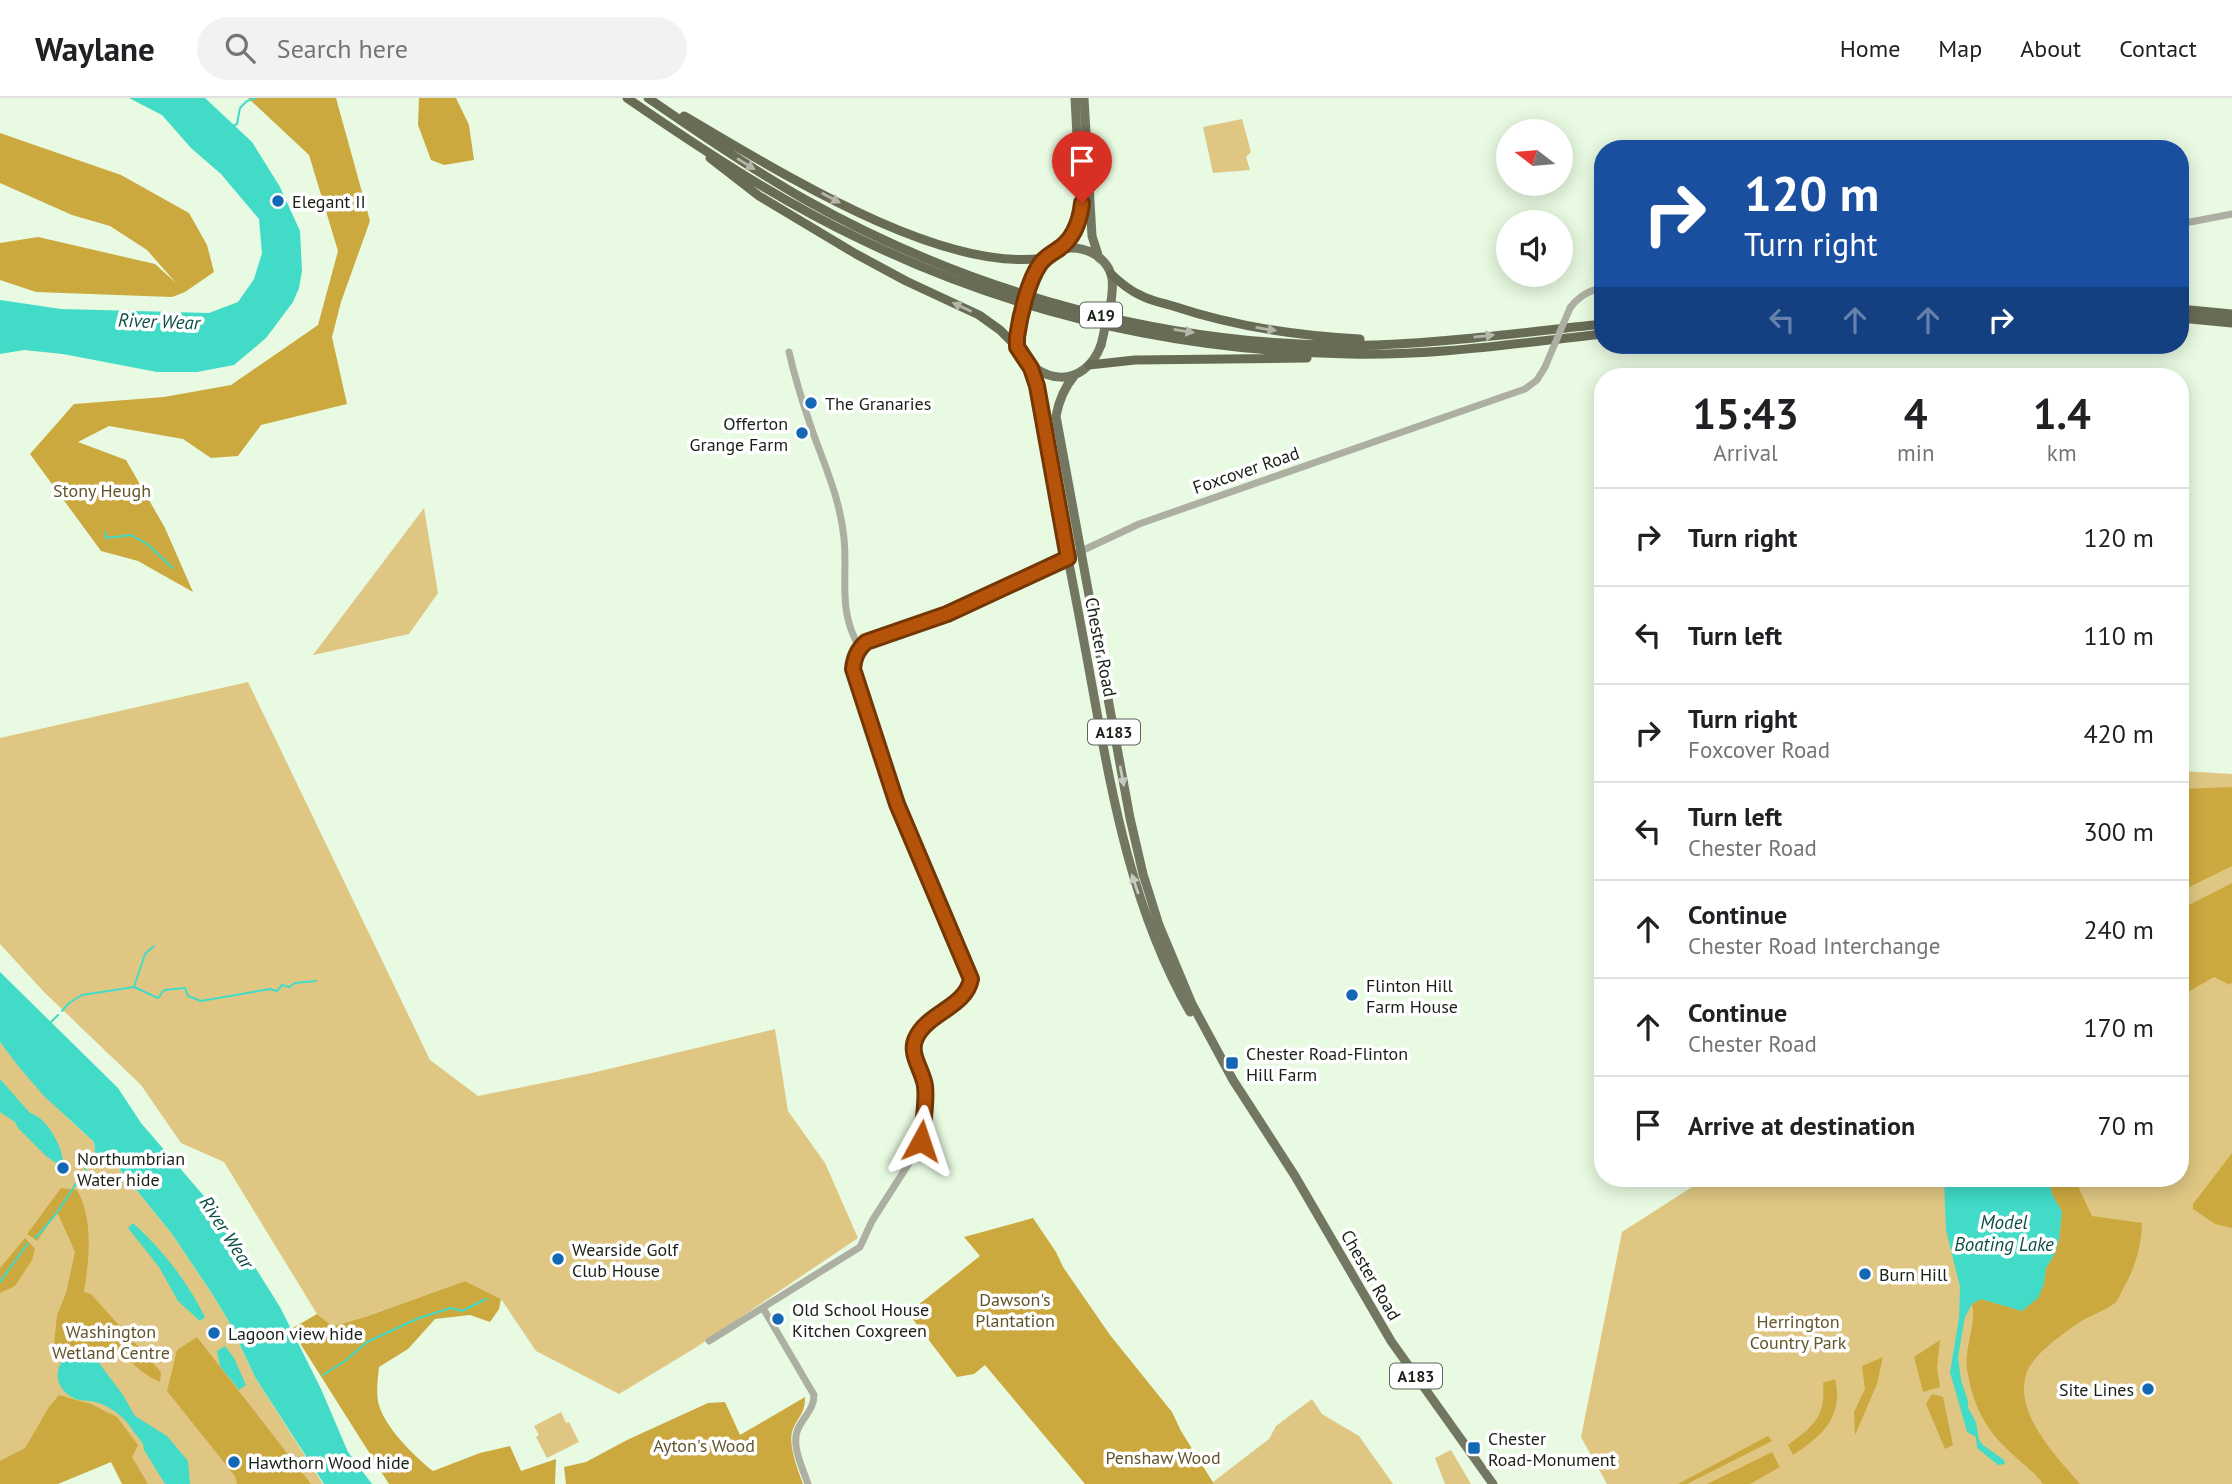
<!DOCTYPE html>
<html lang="en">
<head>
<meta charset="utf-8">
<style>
  body { margin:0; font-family:"PT Sans",sans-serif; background:#f2f2f2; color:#202124; height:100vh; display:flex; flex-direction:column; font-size:26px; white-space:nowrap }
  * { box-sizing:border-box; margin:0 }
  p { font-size:23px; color:#757577 }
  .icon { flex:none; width:38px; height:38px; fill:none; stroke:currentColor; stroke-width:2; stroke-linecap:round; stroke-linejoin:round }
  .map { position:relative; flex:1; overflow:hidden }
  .sheet { position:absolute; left:1594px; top:270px; width:595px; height:819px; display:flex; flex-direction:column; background:#fff; border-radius:28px; box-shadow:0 4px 18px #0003 }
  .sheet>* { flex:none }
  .banner { position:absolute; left:1594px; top:42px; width:595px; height:214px; border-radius:28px; box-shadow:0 4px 18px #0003; background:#1a4fa0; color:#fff; overflow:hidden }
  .needle { width:46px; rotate:286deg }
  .controls { position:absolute; left:1496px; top:21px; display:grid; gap:14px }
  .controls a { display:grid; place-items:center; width:77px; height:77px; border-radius:50%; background:#fff; box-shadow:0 4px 18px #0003; font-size:35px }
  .pin { position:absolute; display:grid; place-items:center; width:60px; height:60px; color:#fff; margin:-72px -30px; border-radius:50% 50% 50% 0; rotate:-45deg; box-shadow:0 0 7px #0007 }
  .pin .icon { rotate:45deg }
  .me { position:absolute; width:77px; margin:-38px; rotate:5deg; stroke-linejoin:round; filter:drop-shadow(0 0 5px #0008) }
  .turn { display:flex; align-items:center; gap:24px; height:147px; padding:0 35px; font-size:32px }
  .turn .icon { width:91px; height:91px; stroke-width:2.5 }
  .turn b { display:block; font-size:49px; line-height:60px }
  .lanes { display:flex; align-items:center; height:66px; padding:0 35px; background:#0003; justify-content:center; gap:35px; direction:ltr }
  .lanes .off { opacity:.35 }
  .eta { display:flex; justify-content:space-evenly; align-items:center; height:119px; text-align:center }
  .eta b { font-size:42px; font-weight:800; line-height:49px }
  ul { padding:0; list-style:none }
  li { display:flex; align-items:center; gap:21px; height:98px; padding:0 35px; border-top:2px solid #e0e0e0 }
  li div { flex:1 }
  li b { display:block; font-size:26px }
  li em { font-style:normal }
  header { display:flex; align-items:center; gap:42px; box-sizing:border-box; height:98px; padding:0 35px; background:#fff; border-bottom:2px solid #e0e0e0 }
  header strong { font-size:33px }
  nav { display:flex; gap:38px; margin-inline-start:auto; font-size:24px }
  .search { width:490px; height:63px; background:#f2f2f2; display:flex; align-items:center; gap:18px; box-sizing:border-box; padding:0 24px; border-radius:38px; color:#757577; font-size:26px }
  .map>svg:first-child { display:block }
</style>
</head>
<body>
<header>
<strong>Waylane</strong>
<div class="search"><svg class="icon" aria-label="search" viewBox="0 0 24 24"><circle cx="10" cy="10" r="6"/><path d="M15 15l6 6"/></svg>Search here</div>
<nav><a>Home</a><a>Map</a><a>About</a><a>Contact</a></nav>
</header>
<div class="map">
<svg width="2232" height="1386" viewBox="0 0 2232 1386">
  <rect width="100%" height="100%" fill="#e8fae1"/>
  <path fill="#dfc783" d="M1242,21L1251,54L1246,59L1250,72L1213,75L1203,29Z
    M424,410L438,495L409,536L313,557Z
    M248,584L430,962L478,998L592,975L775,931L788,1013L825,1065L858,1140L695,1250L619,1296L536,1253L501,1201L465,1183L365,1219L331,1228L317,1216L224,1064L181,1045L141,987L44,894L0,846V640Z
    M2181,673L2232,676V1386H1607L1581,1339L1622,1134L1706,1080H2180Z
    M0,944C28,981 59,1013 94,1044L95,1053L93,1057L95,1060L99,1058L106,1061L109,1058L172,1136L211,1194L228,1222L255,1279L323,1386H130L115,1356L0,1386Z
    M1312,1301L1322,1316L1359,1338L1393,1386H1214L1213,1384L1269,1341L1276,1328Z
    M561,1314L566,1325L569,1324L579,1344L547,1360L536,1339L539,1337L534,1328Z
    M1451,1352L1471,1386H1445L1435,1360Z"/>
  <path fill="#cca93f" d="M248,0H336L370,123L341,204L332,239L347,306L261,327L238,358L211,360L183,341L109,328L78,344L126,362L165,430L193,494L138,463L101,453L30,356L74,306L164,299L231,287L318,227L338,153L309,57Z
    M419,0H456L469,27L474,62L444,67L431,62L418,27Z
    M0,35L121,77L189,115L207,147L214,174L185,194L172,199L36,194L0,182V145L38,139L155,166L176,185L147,152L110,128L72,117L0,85Z
    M2232,689V768L2181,793V691Z
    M2232,785V884L2230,887L2214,879L2181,898V811Z
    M2232,1055V1130L2215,1126L2193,1111V1106Z
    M2048,1080H2074L2092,1118L2142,1125C2141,1150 2135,1170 2123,1191C2121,1195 2118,1202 2115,1205C2107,1212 2088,1218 2077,1226C2061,1237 2034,1256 2027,1274C2012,1314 2056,1358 2080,1386H2043C2033,1372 2020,1364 2008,1352C1984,1330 1972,1304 1967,1271C1964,1250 1977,1225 1972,1206L1981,1201L2022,1213L2044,1186L2046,1170L2054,1157L2059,1142L2062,1114L2052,1096Z
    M61,1090L77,1092C94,1122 89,1162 84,1194L91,1196L161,1274L160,1284C140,1276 129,1260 111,1248L99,1261L81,1253L64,1258L54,1246L57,1217L66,1195L75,1154L59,1118L56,1115L37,1143L27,1136Z
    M1033,1120L1056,1154L1063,1169L1110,1237L1172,1314L1181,1333L1214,1386H1085L985,1267L974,1276L957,1279L908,1215L980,1158L964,1139Z
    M25,1140L35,1151L32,1162L15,1188L0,1195V1170Z
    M465,1183L501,1201L499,1211L490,1224L470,1217L435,1221L408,1251L379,1269C378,1279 376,1293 378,1303C382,1327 415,1359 433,1373L480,1355L510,1348L521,1373L556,1361L555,1386H389L291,1231L317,1216L332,1228L365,1219Z
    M197,1239L311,1386H237L235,1378L167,1293L177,1252Z
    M1940,1242L1937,1269L1940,1289L1923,1294L1914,1259Z
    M1883,1259L1877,1286L1855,1337L1854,1314L1865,1291L1862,1268Z
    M1835,1281C1844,1319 1822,1338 1793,1357L1788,1347C1814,1328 1826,1318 1823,1285Z
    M1932,1296L1943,1299L1953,1347L1945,1351L1926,1306Z
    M59,1297L91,1306L117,1319L138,1347L132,1359L148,1386H122L111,1364L58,1386H0V1363L25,1350L49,1309Z
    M805,1299C805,1316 799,1317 793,1331C787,1345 798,1372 803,1386H566L564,1369L586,1364L627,1342L708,1305L725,1304L740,1337Z
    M1768,1338L1772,1343L1687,1386H1678Z
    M1772,1354L1780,1369L1750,1386H1707Z"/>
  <path fill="#41dbc8" d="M129,0H205L252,44L280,89L300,133L302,173L299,190L293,204L266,240L234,267L197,274H157L63,256L24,252L0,256V202L61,211L209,215L238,204L254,181L262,155L259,121L221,76L191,50L162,17Z
    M0,874L118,990L141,1025L228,1126L280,1209L321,1291L348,1354L372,1386H324L255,1279L228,1222L211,1194L172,1136L109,1058L106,1061L99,1058L95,1060L92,1057L95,1053L94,1044L44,998L18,968L0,944Z
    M0,981L30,1015C46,1019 61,1046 63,1062L65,1063L58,1071L55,1069L56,1065L46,1058L18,1030L15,1024L0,1014Z
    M1944,1080H2048L2052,1096L2062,1114L2059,1142L2054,1157L2046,1170L2044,1186L2038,1200L2022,1213L1981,1201L1972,1206L1965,1219L1958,1259L1961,1282L1968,1303V1310L1976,1324L1979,1342L1983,1347L2004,1362L2005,1366L1998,1367L1977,1350L1976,1339L1967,1334L1950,1274L1959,1220L1960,1189L1946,1132Z
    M133,1125C163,1152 187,1183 205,1219L200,1223L178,1203L159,1169L128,1130Z
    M225,1248L234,1260L246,1287L239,1292L220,1268L217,1253Z
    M73,1255H82L96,1261L123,1297L135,1318L167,1338L188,1363L190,1386H165L144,1352C144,1344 139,1341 134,1334C124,1318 109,1306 90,1303C82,1302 77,1303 70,1298C52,1286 54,1263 73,1255Z"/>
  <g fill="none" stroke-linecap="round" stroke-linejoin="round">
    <path stroke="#41dbc8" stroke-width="2" d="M241,9L247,3L256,0
      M233,28L237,26L240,10
      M105,434L106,440L131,437L147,446L173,470
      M134,889L145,856L154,848
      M62,913L69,905L82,897L134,889L158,900L164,892L185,890L188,898L201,903L270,891L277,893L282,887L289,889L295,885L316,883
      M51,924L58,917
      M35,1140C59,1117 74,1086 94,1059
      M0,1184L28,1145
      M323,1277L345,1263L367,1244L419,1220L451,1210L462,1213L486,1201"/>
    <path stroke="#adafa3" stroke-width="7" d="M2180,126L2232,116
      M1570,210C1578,199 1590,192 1603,190
      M789,254C795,280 803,306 812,332C825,368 840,401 844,440C848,480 837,513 860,550
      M763,1210L814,1297C814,1310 806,1316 800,1327C789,1344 802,1368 808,1386
      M709,1243L860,1149L872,1123L920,1048L926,989L914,954L915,941L921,932L965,895L970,885V876L896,706L875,643L853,571L856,557L860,550L874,541L947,516L1139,426L1525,291L1537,282L1545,269"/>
    <path stroke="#737661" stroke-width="9" d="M1084,0L1092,138L1099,160
      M1059,151L1074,133L1081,115L1075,0
      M1032,183C1035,174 1039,166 1046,159C1066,142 1102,150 1111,176C1114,185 1112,195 1111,204
      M1019,226L1017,249C1038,287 1084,292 1101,247
      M1031,270L1037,287C1050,373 1068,458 1084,544C1108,671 1125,800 1190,914
      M1074,278C1064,290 1059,302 1056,318L1130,720L1143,776L1159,827L1192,906L1233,982L1295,1078L1391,1243L1493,1386"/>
    <path stroke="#696c55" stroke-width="9" d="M627,0C701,51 777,101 858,140C1012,215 1179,253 1349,256C1434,258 1519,245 1603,236
      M648,0C699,35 750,70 804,101C976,198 1178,252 1376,247C1452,244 1528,234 1603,226
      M684,18C774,70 939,176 1044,160
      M710,60L759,98L856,156L906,183L979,217L1000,232L1017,249
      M1111,176C1121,185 1130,193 1142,198C1152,203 1163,205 1173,208C1233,228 1297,238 1360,241
      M2180,211L2232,216
      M2180,220L2232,225
      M1089,267L1135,262L1307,260"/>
    <path stroke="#adafa3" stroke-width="7" d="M1545,269L1570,210"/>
    <path stroke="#737661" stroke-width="9" d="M1019,226L1032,183
      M1101,247L1111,204"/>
  </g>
  <defs><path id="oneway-solid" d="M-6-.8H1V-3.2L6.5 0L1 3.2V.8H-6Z" transform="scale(1.75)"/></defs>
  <g fill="#b4b6aa">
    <use href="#oneway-solid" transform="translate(746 66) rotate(32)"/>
    <use href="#oneway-solid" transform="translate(831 100) rotate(28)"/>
    <use href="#oneway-solid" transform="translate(962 209) rotate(-155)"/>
    <use href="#oneway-solid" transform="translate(1266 231) rotate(9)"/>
    <use href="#oneway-solid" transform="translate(1184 233) rotate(9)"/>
    <use href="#oneway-solid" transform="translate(1484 238) rotate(-6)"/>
  </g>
  <g fill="#c7c8c0">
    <use href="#oneway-solid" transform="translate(1122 678) rotate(79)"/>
    <use href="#oneway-solid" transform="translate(1135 786) rotate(-109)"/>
  </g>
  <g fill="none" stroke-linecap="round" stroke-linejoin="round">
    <g stroke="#753606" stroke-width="18">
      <path id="route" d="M921,1043C923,1025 927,1005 925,988C923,972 908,956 916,940C927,915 966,909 971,881L897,706L853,571C854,560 857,552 866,544L947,516L1068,460L1037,288L1031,270L1017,249V239C1020,218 1028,183 1040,166C1045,159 1051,156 1057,152C1073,142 1080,123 1082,105"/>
    </g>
    <use href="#route" stroke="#b45309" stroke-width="12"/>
  </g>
  <g fill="#1467b5" stroke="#fff" stroke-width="2.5">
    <circle cx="278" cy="103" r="7"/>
    <circle cx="811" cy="305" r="7"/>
    <circle cx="802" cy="335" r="7"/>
    <circle cx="1352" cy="897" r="7"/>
    <rect x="1225" y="958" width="14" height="14" rx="3.5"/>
    <circle cx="63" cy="1070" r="7"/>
    <circle cx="558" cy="1161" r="7"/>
    <circle cx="1865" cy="1176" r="7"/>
    <circle cx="778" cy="1221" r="7"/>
    <circle cx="214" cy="1235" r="7"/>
    <circle cx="2148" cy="1291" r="7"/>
    <rect x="1467" y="1343" width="14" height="14" rx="3.5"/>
    <circle cx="234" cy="1364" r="7"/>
  </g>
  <g text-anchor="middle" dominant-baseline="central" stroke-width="7" stroke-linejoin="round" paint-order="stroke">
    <g fill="#fff" stroke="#5f635d" stroke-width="2">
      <rect x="1080" y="204.5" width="42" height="25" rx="5"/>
      <rect x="1088" y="621.5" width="52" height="25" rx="5"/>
      <rect x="1390" y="1265.5" width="52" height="25" rx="5"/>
    </g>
    <g font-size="16" font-weight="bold" fill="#1a2017">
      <text x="1101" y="217">A19</text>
      <text x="1114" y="634">A183</text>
      <text x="1416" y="1278">A183</text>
    </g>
    <g font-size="18" fill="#1a2017" stroke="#fff" text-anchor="start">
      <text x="292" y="103">Elegant II</text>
      <text x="825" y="305">The Granaries</text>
      <text x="788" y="325" text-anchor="end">Offerton<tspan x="788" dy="21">Grange Farm</tspan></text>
      <text x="1366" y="887">Flinton Hill<tspan x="1366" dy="21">Farm House</tspan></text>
      <text x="1246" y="955">Chester Road-Flinton<tspan x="1246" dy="21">Hill Farm</tspan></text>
      <text x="77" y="1060">Northumbrian<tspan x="77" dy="21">Water hide</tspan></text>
      <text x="572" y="1151">Wearside Golf<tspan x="572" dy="21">Club House</tspan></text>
      <text x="1879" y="1176">Burn Hill</text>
      <text x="792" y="1211">Old School House<tspan x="792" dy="21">Kitchen Coxgreen</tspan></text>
      <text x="228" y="1235">Lagoon view hide</text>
      <text x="2134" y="1291" text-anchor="end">Site Lines</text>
      <text x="1488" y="1340">Chester<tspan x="1488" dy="21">Road-Monument</tspan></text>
      <text x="248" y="1364">Hawthorn Wood hide</text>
    </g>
    <g font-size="18" fill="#1a2017" stroke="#fff">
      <text transform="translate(1246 372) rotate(-19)">Foxcover Road</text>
      <text transform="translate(1101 549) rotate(79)">Chester Road</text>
      <text transform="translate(1371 1177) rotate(60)">Chester Road</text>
    </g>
    <g font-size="18" fill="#63542a" stroke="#fff">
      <text x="102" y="392">Stony Heugh</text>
      <text x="1015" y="1201">Dawson's<tspan x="1015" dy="21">Plantation</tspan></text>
      <text x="1798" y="1223">Herrington<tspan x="1798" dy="21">Country Park</tspan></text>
      <text x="111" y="1233">Washington<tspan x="111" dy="21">Wetland Centre</tspan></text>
      <text x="704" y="1347">Ayton's Wood</text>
      <text x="1163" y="1359">Penshaw Wood</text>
    </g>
    <g font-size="19" font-style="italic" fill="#0d4f47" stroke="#fff">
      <text transform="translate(159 223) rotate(2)">River Wear</text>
      <text x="2004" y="1124">Model<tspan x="2004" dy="22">Boating Lake</tspan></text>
      <text transform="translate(227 1134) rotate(57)">River Wear</text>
    </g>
  </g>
</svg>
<div class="controls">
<a><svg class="needle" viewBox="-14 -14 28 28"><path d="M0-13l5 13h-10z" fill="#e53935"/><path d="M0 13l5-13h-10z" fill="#757577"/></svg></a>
<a><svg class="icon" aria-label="sound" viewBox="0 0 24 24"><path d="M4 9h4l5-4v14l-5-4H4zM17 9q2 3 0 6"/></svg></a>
</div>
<div class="pin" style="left:1082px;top:105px;background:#d93025"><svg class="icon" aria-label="arrive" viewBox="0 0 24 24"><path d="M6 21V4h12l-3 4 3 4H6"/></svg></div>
<svg class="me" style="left:921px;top:1043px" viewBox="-20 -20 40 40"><path d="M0-17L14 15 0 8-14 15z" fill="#b45309" stroke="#fff" stroke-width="4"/></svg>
<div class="banner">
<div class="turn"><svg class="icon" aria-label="right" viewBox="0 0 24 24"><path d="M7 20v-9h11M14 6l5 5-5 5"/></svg><div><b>120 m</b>Turn right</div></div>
<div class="lanes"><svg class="icon off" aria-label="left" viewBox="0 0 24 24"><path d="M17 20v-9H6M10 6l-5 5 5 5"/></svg><svg class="icon off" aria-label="ahead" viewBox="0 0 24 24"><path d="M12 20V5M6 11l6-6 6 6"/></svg><svg class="icon off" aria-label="ahead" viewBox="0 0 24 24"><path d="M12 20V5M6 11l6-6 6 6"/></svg><svg class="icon" aria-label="right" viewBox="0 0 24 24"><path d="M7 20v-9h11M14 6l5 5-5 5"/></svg></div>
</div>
<section class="sheet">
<div class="eta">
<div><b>15:43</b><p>Arrival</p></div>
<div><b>4</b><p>min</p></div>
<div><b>1.4</b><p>km</p></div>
</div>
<ul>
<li><svg class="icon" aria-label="right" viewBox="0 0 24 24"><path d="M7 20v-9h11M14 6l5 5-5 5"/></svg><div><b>Turn right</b></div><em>120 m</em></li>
<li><svg class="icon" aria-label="left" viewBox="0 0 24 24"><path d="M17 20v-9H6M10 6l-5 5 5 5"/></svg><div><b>Turn left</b></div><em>110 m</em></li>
<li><svg class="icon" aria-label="right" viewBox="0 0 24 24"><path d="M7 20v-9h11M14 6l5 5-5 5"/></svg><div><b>Turn right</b><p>Foxcover Road</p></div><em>420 m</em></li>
<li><svg class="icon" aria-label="left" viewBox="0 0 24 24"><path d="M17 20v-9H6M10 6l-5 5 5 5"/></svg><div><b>Turn left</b><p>Chester Road</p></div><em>300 m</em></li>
<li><svg class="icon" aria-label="ahead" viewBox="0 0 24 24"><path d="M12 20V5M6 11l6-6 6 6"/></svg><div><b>Continue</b><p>Chester Road Interchange</p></div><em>240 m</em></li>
<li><svg class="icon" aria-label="ahead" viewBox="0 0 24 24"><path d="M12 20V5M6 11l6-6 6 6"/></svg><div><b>Continue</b><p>Chester Road</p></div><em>170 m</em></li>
<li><svg class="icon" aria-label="arrive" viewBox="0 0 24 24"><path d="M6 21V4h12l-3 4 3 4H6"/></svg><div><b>Arrive at destination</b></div><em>70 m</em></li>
</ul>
</section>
</div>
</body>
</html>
